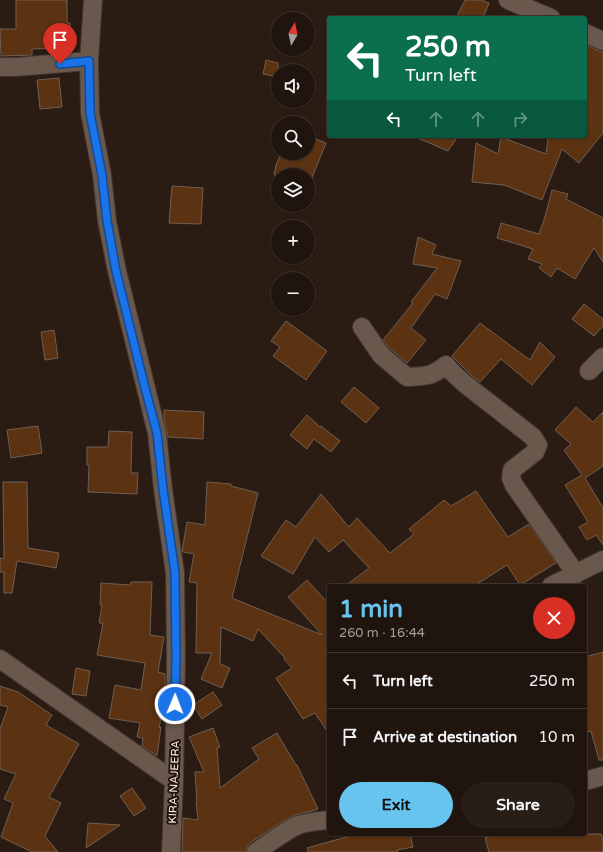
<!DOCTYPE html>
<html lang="en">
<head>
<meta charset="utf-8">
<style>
  body { margin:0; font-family:"Varela Round",sans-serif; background:#281e17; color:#f1f3f6; height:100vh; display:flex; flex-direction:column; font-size:15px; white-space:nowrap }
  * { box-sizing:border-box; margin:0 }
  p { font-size:13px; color:#a29f9e }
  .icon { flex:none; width:22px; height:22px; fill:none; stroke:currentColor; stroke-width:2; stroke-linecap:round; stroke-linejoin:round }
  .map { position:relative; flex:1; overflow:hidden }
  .details { position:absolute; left:327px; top:584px; width:260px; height:252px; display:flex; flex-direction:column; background:#20150e; border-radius:4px; box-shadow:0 1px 3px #0004,0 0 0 1px #3d342e }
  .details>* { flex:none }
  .hud { position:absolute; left:327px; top:16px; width:260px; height:122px; border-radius:4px; box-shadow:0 1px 3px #0004,0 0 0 1px #3d342e; background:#0b6e4f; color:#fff; overflow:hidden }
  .needle { width:26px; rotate:9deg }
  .tools { position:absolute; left:271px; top:12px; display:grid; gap:8px }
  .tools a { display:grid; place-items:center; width:44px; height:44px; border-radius:50%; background:#20150e; box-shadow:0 1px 3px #0004,0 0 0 1px #3d342e; font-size:20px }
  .pin { position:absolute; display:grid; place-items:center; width:34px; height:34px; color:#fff; margin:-41px -17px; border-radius:50% 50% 50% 0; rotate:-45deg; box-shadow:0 0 4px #0007 }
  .pin .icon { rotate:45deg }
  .me { position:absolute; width:44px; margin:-22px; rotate:1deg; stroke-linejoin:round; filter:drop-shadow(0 0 3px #0008) }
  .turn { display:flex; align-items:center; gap:14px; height:84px; padding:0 12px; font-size:18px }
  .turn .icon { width:52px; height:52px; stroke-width:2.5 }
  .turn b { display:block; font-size:28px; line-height:34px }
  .lanes { display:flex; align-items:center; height:38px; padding:0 12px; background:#0003; justify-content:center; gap:20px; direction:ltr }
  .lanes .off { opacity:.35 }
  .round { display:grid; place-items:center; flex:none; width:42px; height:42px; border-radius:21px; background:#281e17 }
  .overview { display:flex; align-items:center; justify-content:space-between; height:68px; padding:0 12px }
  h1 { font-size:24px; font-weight:700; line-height:30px; color:#67c4ef }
  .cta { display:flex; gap:8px; margin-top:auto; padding:8px 12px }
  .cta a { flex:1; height:46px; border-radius:24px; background:#67c4ef; color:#111; font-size:16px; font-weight:700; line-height:46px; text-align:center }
  .cta a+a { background:#281e17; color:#f1f3f6 }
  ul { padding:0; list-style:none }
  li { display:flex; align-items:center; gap:12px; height:56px; padding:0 12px; border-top:1px solid #3d342e }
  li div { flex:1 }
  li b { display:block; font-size:15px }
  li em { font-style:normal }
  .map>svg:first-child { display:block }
</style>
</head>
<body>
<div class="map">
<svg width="603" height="852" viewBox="0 0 603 852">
  <rect width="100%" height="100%" fill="#2a1c12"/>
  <path fill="#5b3312" stroke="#705e52" d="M16,0H67V23H70L71,48L32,49V55L1,56L0,29H16Z
    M465,0H482L489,3L483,18H456Z
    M585,44L599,51H603V133L579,163L562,149L542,200L504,185L472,182L476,143L498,154L501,137L546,154L548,138L546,136H585Z
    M266,60L278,63V77L263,74Z
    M59,78L62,107L40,109L37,80Z
    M308,136L326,143L309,185L308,175H274L276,165L281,153H308Z
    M413,136H458L448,151Z
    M172,186L203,188L201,224L169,223Z
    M552,190L568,194L566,199L603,218V262L594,248L575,279L557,268L551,277L539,268L542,264L528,259L533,249L497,238L501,223L539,234L545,217Z
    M418,237L436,245L432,254L461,261L447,299L435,294L411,328L426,340L407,363L389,348L383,340L413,303L411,302L437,268L413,264Z
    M584,304L603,319V326L594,336L572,319Z
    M286,321L327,351L306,380L273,356L280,347L271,341Z
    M480,323L530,360L540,342L555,357L532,385L501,359L480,382L472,376L452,356Z
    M54,330L58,358L45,360L41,332Z
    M354,387L379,408L366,423L341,402Z
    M576,407L593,422L603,412V466L585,478L603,508V545L596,535L587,540L579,527L588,522L565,485L582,475L564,450L571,444L555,430Z
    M164,410L204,412L203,439L168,437L164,417Z
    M307,415L320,427L321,426L340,441L331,452L314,439L307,449L290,435Z
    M38,426L42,453L11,458L7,430Z
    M109,431L132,432L131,473H138L137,494L88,492L89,465H87V447H108Z
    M3,482H27L28,548L59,553L56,568L17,561L12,593H4V572H0V558L4,559Z
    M207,482L231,484V486L258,493L232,598L322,635L288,597L307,580L329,604V734L315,713L303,719L276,678L292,668L284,659L285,658L258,629L253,641L221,627L220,664L230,668L222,688L201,679L212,653H196L197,583L189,582L194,554L183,552L182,551L187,522L205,525Z
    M476,491L508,537L529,524L556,563L520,585L507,565L474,586H345L369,568L343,540L329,552L315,537L293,574L261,556L286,520L296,527L321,494L349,527L357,518L390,553L414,534L409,529L444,500L451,506Z
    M131,582H152L150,635L164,637L158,672L165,674V696L159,728L161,727L157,756L142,746L143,738L137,737L140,723L109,718L115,685L141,690L145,663L97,655L103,623H99L102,605H100L101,583L130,585Z
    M603,652V760H599L591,731L585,733V657Z
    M76,668L90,671L86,696L72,694Z
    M0,686L18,692L52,715L46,725L79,744L49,797L61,803L45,836L58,852H32L1,837L13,803L4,799L16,774L0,769V729L8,707L0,705Z
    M213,692L222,705L202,719L193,705Z
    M213,728L220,747L217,748L220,788L259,759L252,748L277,733L296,765H297L318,809L312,811L295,815L282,822L250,843L247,847L246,852H182L183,818L198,820L196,802H197L195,772H204L189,737Z
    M132,788L146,808L134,816L120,796Z
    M88,823L120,825L86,848Z
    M357,834H410L413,847L397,850L398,852H308L307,848Z
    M499,834H601L603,840V852H489L485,838Z"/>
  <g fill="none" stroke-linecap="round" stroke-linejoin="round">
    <g stroke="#413530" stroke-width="20">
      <path id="minor" d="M93,0L89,61L90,113L102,175L107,221L117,271L157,433L163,489L175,573L176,658L174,781L171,852
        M508,0L551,18
        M585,33L603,41
        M0,67H15L89,61
        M362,327L381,355L407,377C426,376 431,377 446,365L452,372L465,384L533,437L538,445L535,452L512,470L511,478L514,485L576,574
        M589,371L603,357
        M551,586L603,560
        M0,659L174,781
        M585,781L603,776
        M256,852C268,844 285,831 298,825C308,822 319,821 329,820"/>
    </g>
    <use href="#minor" stroke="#6a584d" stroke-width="18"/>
  </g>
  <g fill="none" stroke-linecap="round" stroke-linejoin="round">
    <g stroke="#114b97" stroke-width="10">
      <path id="route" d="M60,64L89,61L90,113L102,175L107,221L116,271L144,384L157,433L163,489L175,573L176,658L175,704"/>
    </g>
    <use href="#route" stroke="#1a73e8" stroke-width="7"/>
  </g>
  <g text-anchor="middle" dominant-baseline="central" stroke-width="4" stroke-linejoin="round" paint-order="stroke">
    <g font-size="11" fill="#fdf3ec" stroke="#211309">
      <text transform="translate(174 782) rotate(-88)">KIRA-NAJEERA</text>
    </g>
  </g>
</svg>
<div class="tools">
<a><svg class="needle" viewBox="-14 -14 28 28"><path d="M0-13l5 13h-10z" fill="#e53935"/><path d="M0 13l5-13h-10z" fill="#a29f9e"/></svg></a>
<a><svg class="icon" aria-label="sound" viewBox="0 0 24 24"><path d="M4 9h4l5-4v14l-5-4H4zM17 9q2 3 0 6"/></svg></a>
<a><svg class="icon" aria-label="search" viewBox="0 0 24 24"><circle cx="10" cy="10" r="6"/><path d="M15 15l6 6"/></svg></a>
<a><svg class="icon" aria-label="layers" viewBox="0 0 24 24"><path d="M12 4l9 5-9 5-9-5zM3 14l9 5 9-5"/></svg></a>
<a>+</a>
<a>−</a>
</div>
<div class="pin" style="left:60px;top:64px;background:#d93025"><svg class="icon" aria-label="arrive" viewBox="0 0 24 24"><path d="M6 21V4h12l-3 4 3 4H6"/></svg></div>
<svg class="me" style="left:175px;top:704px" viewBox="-20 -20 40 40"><circle r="17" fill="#1a73e8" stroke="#fff" stroke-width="3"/><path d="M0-11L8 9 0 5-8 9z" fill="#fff"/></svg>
<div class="hud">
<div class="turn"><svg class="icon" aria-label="left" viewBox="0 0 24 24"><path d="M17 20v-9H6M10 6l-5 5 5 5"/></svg><div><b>250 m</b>Turn left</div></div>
<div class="lanes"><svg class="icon" aria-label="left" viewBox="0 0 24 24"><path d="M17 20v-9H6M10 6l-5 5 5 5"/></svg><svg class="icon off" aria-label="ahead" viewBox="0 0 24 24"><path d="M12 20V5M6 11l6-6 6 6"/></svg><svg class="icon off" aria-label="ahead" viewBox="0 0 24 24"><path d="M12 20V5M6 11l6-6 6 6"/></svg><svg class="icon off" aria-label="right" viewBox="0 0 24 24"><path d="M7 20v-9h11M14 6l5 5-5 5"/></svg></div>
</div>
<section class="details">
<div class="overview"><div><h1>1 min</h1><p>260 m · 16:44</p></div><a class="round" style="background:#d93025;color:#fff"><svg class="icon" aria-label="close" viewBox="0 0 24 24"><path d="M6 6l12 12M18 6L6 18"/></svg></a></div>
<ul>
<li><svg class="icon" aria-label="left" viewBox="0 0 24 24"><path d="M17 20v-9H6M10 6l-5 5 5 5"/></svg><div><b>Turn left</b></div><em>250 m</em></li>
<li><svg class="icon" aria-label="arrive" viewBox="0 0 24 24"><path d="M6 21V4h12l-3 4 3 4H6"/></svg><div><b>Arrive at destination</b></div><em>10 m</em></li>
</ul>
<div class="cta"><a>Exit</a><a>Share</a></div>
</section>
</div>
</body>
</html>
